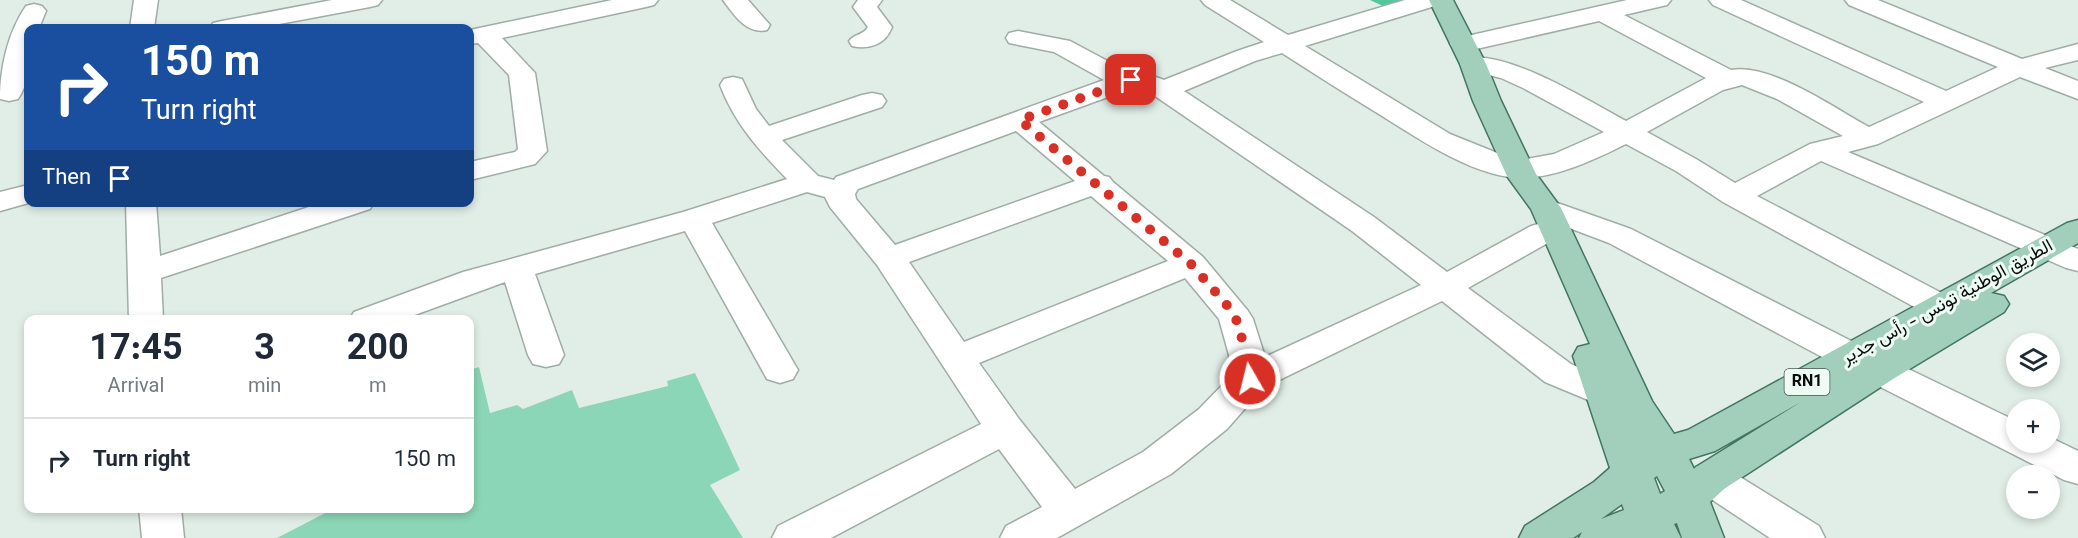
<!DOCTYPE html>
<html lang="en">
<head>
<meta charset="utf-8">
<style>
  body { margin:0; font-family:Georgia,Vazirmatn,serif; background:#f2f2f3; color:#1f2937; height:100vh; display:flex; flex-direction:column; font-size:22px; white-space:nowrap }
  * { box-sizing:border-box; margin:0 }
  p { font-size:20px; color:#747a83 }
  .icon { flex:none; width:33px; height:33px; fill:none; stroke:currentColor; stroke-width:2; stroke-linecap:round; stroke-linejoin:round }
  .map { position:relative; flex:1; overflow:hidden }
  .side { position:absolute; left:24px; top:315px; width:450px; height:198px; display:flex; flex-direction:column; background:#fff; border-radius:12px; box-shadow:0 3px 9px #0003 }
  .side>* { flex:none }
  .hud { position:absolute; left:24px; top:24px; width:450px; height:183px; border-radius:12px; box-shadow:0 3px 9px #0003; background:#1a4fa0; color:#fff; overflow:hidden }
  .controls { position:absolute; left:2006px; top:333px; display:grid; gap:12px }
  .controls a { display:grid; place-items:center; width:54px; height:54px; border-radius:50%; background:#fff; box-shadow:0 3px 9px #0003; font-size:30px }
  .pin { position:absolute; display:grid; place-items:center; width:51px; height:51px; color:#fff; margin:-26px; border-radius:12px; box-shadow:0 3px 9px #0006 }
  .me { position:absolute; width:66px; margin:-33px; rotate:352deg; stroke-linejoin:round; filter:drop-shadow(0 0 4px #0008) }
  .turn { display:flex; align-items:center; gap:21px; height:126px; padding:0 18px; font-size:27px }
  .turn .icon { width:78px; height:78px; stroke-width:2.5 }
  .turn b { display:block; font-size:42px; line-height:51px }
  .then { display:flex; align-items:center; height:57px; padding:0 18px; background:#0003; gap:12px; font-size:22px }
  .eta { display:flex; justify-content:space-evenly; align-items:center; height:102px; text-align:center }
  .eta b { font-size:36px; font-weight:700; line-height:42px }
  ul { padding:0; list-style:none }
  li { display:flex; align-items:center; gap:18px; height:84px; padding:0 18px; border-top:2px solid #e0e1e3 }
  li div { flex:1 }
  li b { display:block; font-size:22px }
  li em { font-style:normal }
  .map>svg:first-child { display:block }
</style>
</head>
<body>
<div class="map">
<svg width="2078" height="538" viewBox="0 0 2078 538">
  <rect width="100%" height="100%" fill="#e1eee7"/>
  <path fill="#8bd6b6" d="M479,367L490,413L517,405L523,409L572,390L579,408L668,386L667,381L695,373L740,470L710,485L743,538H277L333,509L470,508V370Z"/>
  <path fill="#54c69b" d="M1370,0H1404L1385,7Z"/>
  <g fill="none" stroke-linecap="round" stroke-linejoin="round">
    <g stroke="#a0aca6" stroke-width="3">
      <path id="minor" d="M134,0H158L154,28H130Z
        M332,0H382L378,5L370,7L258,28H210L213,23L222,21Z
        M612,0H658L654,5L646,7L502,38L535,73L547,151L535,164L470,180V162L515,152L518,149L509,75L478,43L470,44V30Z
        M723,0H748L770,25L767,30C747,35 734,15 723,0Z
        M858,0H882L877,7L892,27C886,44 869,50 852,46L849,41C854,34 864,35 868,27L853,7Z
        M1201,0H1230L1288,35L1405,0H1442L1438,5L1305,46L1450,134L1512,159L1521,160L1554,154L1604,132L1523,88L1501,78L1464,69L1460,64L1464,59C1505,48 1588,101 1626,121L1706,78L1599,21L1463,52L1454,49L1450,44L1454,39L1627,0H1671L1667,5L1624,15L1731,70C1771,63 1834,108 1869,127L1924,102L1713,5L1709,0H1741L1946,91L1998,67L1849,5L1845,0H1878L2022,59L2078,44V60L2045,68L2078,81V99L2020,77L1878,144L1848,152L2078,249V271L2066,268L1821,161L1757,196L1953,299L1958,307L1953,315L1941,318L1929,315L1723,202L1676,171L1626,144C1594,160 1554,179 1518,178C1469,175 1415,136 1374,111C1343,92 1313,73 1282,53L1255,61L1184,91L1374,217L1447,272L1531,226L1542,223L1553,226L1558,233L1553,240L1468,288L1571,364L1618,385L1624,394L1618,403L1605,407L1545,382L1442,301L1263,388L1227,429L1171,474L1057,538H1000L1006,526L1042,507L999,449L831,538H772L778,526L981,424L877,265L830,207L825,197L807,192L712,223L798,370L793,379L780,383L767,379L685,231L535,274L564,355L559,364L546,367L533,364L528,355L505,282L401,320H349L354,312L463,272L683,212L787,179C758,149 735,124 720,85L724,79L733,77L742,79L756,109L769,126L862,95L872,93L882,95L886,101L882,107L782,140L818,176L834,180L836,177L1104,80L1054,52L1009,43L1006,38L1009,33L1018,31L1070,41L1130,73L1142,72L1164,80L1237,51L1264,42L1205,5ZM1742,85L1777,99L1843,136L1810,144L1735,183L1696,159L1647,132L1723,90ZM1138,88L1155,96L1352,231L1421,285L1265,357L1253,319L1248,311L1203,257L1113,182L1109,177L1104,176L1039,122L1130,89ZM1016,131L1075,181L895,245L856,199L855,194L858,189ZM1091,196L1168,261L964,342L909,262ZM1185,278L1219,319L1229,355L1231,376L1199,409L1143,452L1075,489L1019,419L979,363Z
        M34,4L42,6L46,11L39,28H28C28,51 32,79 18,99L9,101L0,99C0,68 8,32 26,6Z
        M28,185V202H32L0,211V192Z
        M1546,199L1631,229L1865,348L2016,421V442H2049V437L2078,451V484L2064,480L1839,366L1609,243L1535,215L1531,208L1535,201Z
        M126,202H156L160,256L324,202H374L370,209L161,278L163,320H129Z
        M1710,462L1724,467L1819,526L1825,538H1770L1696,489L1690,478L1696,467Z
        M139,508H181L184,538H142Z"/>
    </g>
    <g stroke="#427660" stroke-width="3">
      <path id="major" d="M1429,0H1453L1486,64L1501,101L1536,174L1561,208L1652,401L1674,434L1688,430L2067,223L2078,220V243L1991,293L2004,296L2009,304L2004,312L1893,379L1724,489L1710,502L1724,538H1682L1677,523L1674,524L1681,538H1579L1582,532L1573,538H1519L1525,526L1594,482L1610,468L1573,356L1578,347L1590,344L1531,209L1507,176L1473,101L1460,64ZM1801,402L1696,467L1694,469L1689,459L1715,451ZM1657,476L1665,491L1660,494L1654,478ZM1622,504L1624,510L1601,519Z"/>
    </g>
    <use href="#minor" fill="#fff" fill-rule="evenodd"/>
    <use href="#major" fill="#a1cfbc" fill-rule="evenodd"/>
  </g>
  <g fill="none" stroke-linecap="round" stroke-linejoin="round">
    <path stroke="#d93025" stroke-width="10" stroke-dasharray="0 18" d="M1131,80L1020,120L1191,264L1226,304L1236,319L1247,355L1250,379"/>
  </g>
  <g text-anchor="middle" dominant-baseline="central" stroke-width="6" stroke-linejoin="round" paint-order="stroke">
    <rect fill="#eefbf5" stroke="#4d5450" stroke-width="1.5" x="1784.5" y="369" width="45" height="26" rx="4.5"/>
    <g font-size="16" font-weight="bold" fill="#080c0a">
      <text x="1807" y="382">RN1</text>
    </g>
    <g font-size="18" fill="#080c0a" stroke="#eefbf5">
      <text transform="translate(1948 303) rotate(-29)">الطريق الوطنية تونس - رأس جدير</text>
    </g>
  </g>
</svg>
<div class="controls">
<a><svg class="icon" aria-label="layers" viewBox="0 0 24 24"><path d="M12 4l9 5-9 5-9-5zM3 14l9 5 9-5"/></svg></a>
<a>+</a>
<a>−</a>
</div>
<div class="pin" style="left:1131px;top:80px;background:#d93025"><svg class="icon" aria-label="arrive" viewBox="0 0 24 24"><path d="M6 21V4h12l-3 4 3 4H6"/></svg></div>
<svg class="me" style="left:1250px;top:379px" viewBox="-20 -20 40 40"><circle r="17" fill="#d93025" stroke="#fff" stroke-width="3"/><path d="M0-11L8 9 0 5-8 9z" fill="#fff"/></svg>
<div class="hud">
<div class="turn"><svg class="icon" aria-label="right" viewBox="0 0 24 24"><path d="M7 20v-9h11M14 6l5 5-5 5"/></svg><div><b>150 m</b>Turn right</div></div>
<div class="then">Then<svg class="icon" aria-label="arrive" viewBox="0 0 24 24"><path d="M6 21V4h12l-3 4 3 4H6"/></svg></div>
</div>
<section class="side">
<div class="eta">
<div><b>17:45</b><p>Arrival</p></div>
<div><b>3</b><p>min</p></div>
<div><b>200</b><p>m</p></div>
</div>
<ul>
<li><svg class="icon" aria-label="right" viewBox="0 0 24 24"><path d="M7 20v-9h11M14 6l5 5-5 5"/></svg><div><b>Turn right</b></div><em>150 m</em></li>
</ul>
</section>
</div>
</body>
</html>
